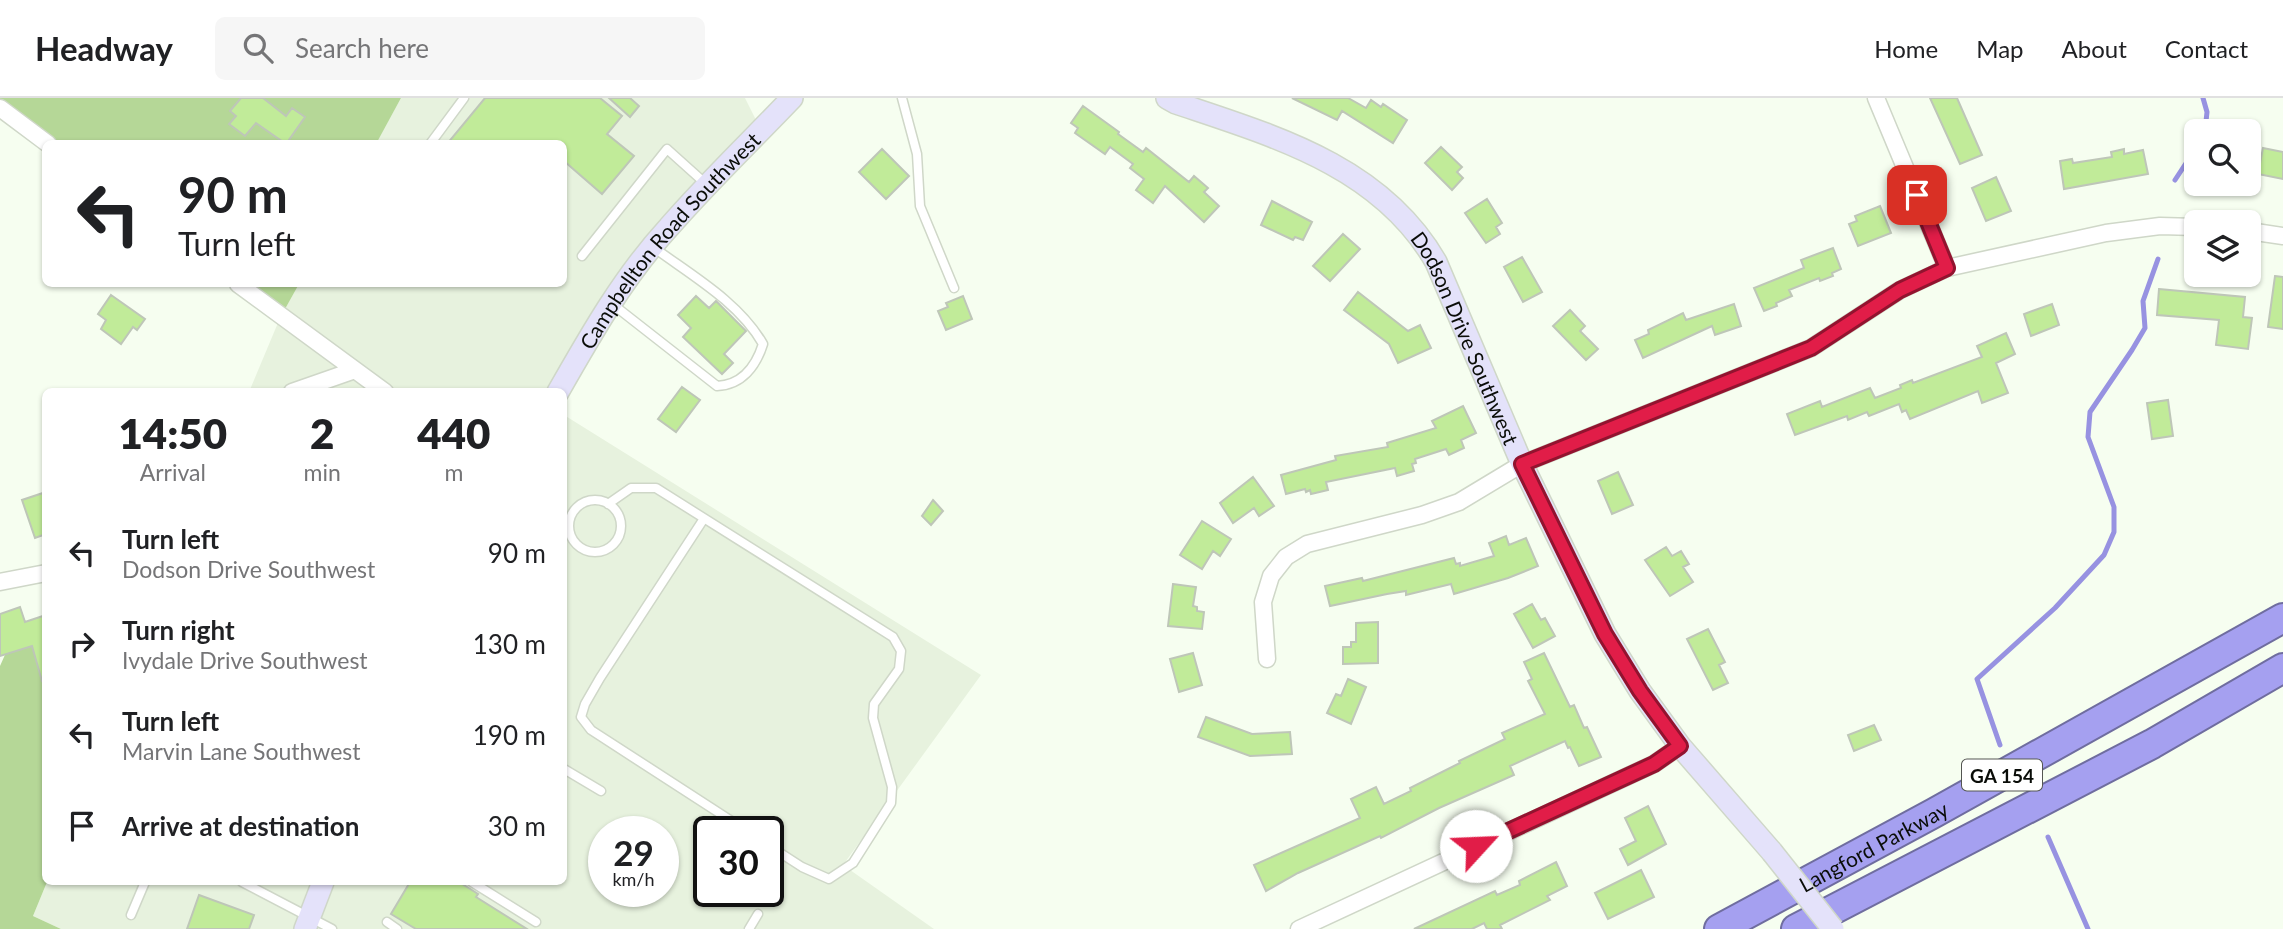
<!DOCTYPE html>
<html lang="en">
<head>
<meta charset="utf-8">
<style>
  body { margin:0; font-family:Lato,sans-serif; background:#f6f6f6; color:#202124; height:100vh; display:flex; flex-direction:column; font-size:26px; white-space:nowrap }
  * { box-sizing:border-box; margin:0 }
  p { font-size:23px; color:#757577 }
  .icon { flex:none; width:38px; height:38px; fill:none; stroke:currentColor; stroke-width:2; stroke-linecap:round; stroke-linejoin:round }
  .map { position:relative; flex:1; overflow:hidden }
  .panel { position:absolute; left:42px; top:290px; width:525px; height:497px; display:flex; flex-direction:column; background:#fff; border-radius:10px; box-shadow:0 2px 5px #0004 }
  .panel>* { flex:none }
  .hud { position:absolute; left:42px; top:42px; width:525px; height:147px; border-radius:10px; box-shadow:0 2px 5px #0004; background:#fff; color:#202124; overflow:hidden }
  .fabs { position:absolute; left:2184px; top:21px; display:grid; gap:14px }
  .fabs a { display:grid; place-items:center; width:77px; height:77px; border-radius:10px; background:#fff; box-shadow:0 2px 5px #0004; font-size:35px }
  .speed { position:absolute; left:588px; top:718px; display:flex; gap:14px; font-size:35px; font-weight:700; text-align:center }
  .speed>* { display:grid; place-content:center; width:91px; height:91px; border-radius:50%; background:#fff; box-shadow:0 2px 5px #0004; line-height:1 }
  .speed small { font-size:18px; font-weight:400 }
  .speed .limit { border:4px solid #111; border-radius:10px; background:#fff; color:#111 }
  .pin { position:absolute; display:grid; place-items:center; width:60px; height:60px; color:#fff; margin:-30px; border-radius:14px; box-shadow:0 4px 10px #0006 }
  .me { position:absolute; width:77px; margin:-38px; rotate:65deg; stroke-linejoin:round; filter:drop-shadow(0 0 5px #0008) }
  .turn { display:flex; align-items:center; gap:24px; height:147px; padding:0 21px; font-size:32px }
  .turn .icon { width:91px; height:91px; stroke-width:2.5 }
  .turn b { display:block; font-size:49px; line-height:60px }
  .eta { display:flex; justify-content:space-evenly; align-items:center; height:119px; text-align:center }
  .eta b { font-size:42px; font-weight:800; line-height:49px }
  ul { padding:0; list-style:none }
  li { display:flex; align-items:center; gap:21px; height:91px; padding:0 21px }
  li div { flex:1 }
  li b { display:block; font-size:26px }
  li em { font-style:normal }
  header { display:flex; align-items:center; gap:42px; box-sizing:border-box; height:98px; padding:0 35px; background:#fff; border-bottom:2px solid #e0e0e0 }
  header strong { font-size:33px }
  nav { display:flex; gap:38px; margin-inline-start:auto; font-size:24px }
  .search { width:490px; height:63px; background:#f6f6f6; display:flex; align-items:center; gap:18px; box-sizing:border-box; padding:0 24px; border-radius:10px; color:#757577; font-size:26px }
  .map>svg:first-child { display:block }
</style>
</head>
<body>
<header>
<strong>Headway</strong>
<div class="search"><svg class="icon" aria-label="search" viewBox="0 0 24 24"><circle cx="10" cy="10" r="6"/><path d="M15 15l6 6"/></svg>Search here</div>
<nav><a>Home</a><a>Map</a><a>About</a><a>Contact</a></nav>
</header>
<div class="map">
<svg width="2283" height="831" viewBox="0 0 2283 831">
  <rect width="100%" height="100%" fill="#f6fef0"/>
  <path fill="#e7f2de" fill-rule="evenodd" d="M401,0H745L761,32L616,181L547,294H249L280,220L299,186H564V46L376,45Z
    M564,317L981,577L843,767L934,831H61L33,818L47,784H564ZM604,733H663V793H604ZM709,733H768V793H709Z"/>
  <path fill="#b5d797" d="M0,0H401L376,46L50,45L0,8Z
    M235,186H299L280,220Z
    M16,532L45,535L47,784L33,818L61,831H0V568Z"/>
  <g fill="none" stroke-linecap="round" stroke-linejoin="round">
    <path stroke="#9792e1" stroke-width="5" d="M2203,0L2207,14L2205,33
      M2175,82L2196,50
      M2000,647L1977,581L2055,510L2104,457L2114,434V409L2088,339L2090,314L2132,252L2145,230L2143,203L2158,161
      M2048,739L2088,831"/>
  </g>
  <path fill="#c1eb99" stroke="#bec6b8" stroke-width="2" d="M241,0H263L286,18L292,10L305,19L286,46L256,25L245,38L229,26L236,18L230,13Z
    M485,0H600L622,18L607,36L634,58L602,96L564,63V46H447Z
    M609,0H630L639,8L630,19Z
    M1292,0H1348L1366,10L1371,2L1381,9L1383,6L1407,22L1393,45L1342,13L1337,22Z
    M1930,0H1957L1982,57L1960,66Z
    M1083,8L1119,34L1118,36L1143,54L1146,50L1189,84L1194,78L1208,90L1204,94L1219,108L1204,124L1165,88L1153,105L1136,92L1144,81L1130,70L1133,66L1110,49L1105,56L1075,35L1078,30L1071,25Z
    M1441,49L1462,69L1457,74L1463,80L1452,92L1425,65Z
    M2263,50L2283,54V81L2258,76Z
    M882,51L909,78L886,101L859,74Z
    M2124,51V56L2143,52L2148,76L2064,91L2060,63L2072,61L2073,65L2112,59L2111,54Z
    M1996,79L2011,113L1986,123L1972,90Z
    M1487,101L1502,125L1496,129L1500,136L1486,145L1465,115Z
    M1272,103L1312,124L1303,142L1295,139L1293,142L1261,127Z
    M1880,108L1891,135L1858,148L1849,126L1857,123L1855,118Z
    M1343,136L1360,151L1330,183L1313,168Z
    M1833,150L1841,171L1832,175L1833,178L1820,183L1819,180L1789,192L1792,198L1776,205L1777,208L1764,213L1754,190L1804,170L1801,162Z
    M1522,159L1542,194L1523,204L1504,169Z
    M2275,178L2283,179V231L2268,229Z
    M2159,191L2245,199L2243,219L2252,220L2248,251L2216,247L2219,222L2157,217Z
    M1358,194L1408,233L1420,227L1431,250L1398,265L1389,246L1344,212Z
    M111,197L145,221L137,232L133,229L121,246L101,231L106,222L98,216Z
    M696,198L709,210L716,203L746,233L724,256L733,265L722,276L683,239L691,230L678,217Z
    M963,198L972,221L946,232L938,213L948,209L946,205Z
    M1734,206L1741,228L1715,237L1712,228L1643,260L1635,242L1649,236L1648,232L1683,215L1686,222Z
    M2052,206L2059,227L2031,238L2024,216Z
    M1570,212L1585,228L1580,233L1598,251L1586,262L1553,228Z
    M2006,235L2015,256L1996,265L2008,295L1982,305L1978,293L1910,321L1906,312L1902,314L1899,306L1869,318L1867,314L1848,322L1847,318L1795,337L1787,316L1820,303L1822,309L1870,290L1875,300L1901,290L1900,287L1912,282L1913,285L1982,259L1977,248Z
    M682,289L700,302L676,334L658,321Z
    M2168,302L2173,338L2152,341L2147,305Z
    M1463,308L1476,335L1461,342L1464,350L1449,357L1446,351L1415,361L1416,365L1412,366L1414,373L1397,378L1395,370L1326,384L1328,392L1311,396L1310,392L1306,394L1305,391L1286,396L1281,377L1336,362L1335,358L1388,349L1387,345L1436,330L1432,323Z
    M1618,374L1633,407L1612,416L1598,383Z
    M1253,379L1274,408L1259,418L1254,410L1233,425L1220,405Z
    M46,394V436L35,440L22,402Z
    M933,402L943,413L931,427L922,418Z
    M1202,423L1231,441L1220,458L1213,453L1202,471L1180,457Z
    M1506,438L1509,447L1526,440L1538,468L1508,480L1454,496L1451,486L1406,497V493L1387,496L1330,508L1325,488L1362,480L1363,483L1454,460L1456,466L1460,465V468L1494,458L1489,445Z
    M1666,449L1672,458L1681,453L1689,466L1683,469L1693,484L1670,498L1645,462Z
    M1173,486L1196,489L1193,508L1197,509V513L1204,514L1202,531L1168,528Z
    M1532,506L1541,522L1545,520L1555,538L1533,550L1514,516Z
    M20,509L25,524L46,517V582L42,583L32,548L0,558V516Z
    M1378,524V565L1343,566V549H1351V544H1356V525Z
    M1708,531L1725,564L1719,567L1728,585L1713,592L1687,541Z
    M1193,555L1202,587L1179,594L1170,561Z
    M1544,555L1570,609L1574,607L1584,630L1587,629L1601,659L1579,668L1570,649L1568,650L1565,643L1510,668L1514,677L1439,710L1381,740L1380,738L1298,775L1266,793L1254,767L1360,720L1351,701L1376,689L1384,706L1411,693L1410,690L1460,665L1459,663L1505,641L1502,635L1545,616L1528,583L1532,581L1524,564Z
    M1348,581L1366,589L1351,626L1327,615L1336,596L1341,598Z
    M1206,619L1252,636L1290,634L1292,656L1250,658L1198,639Z
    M1874,627L1881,642L1854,653L1848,637Z
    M1648,708L1666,746L1628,767L1620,751L1636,743L1625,720Z
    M1556,764L1567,788L1547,798L1550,802L1500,827L1502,831H1487L1484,825L1472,831H1414L1495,793L1497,797L1520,787L1519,783Z
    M1641,772L1654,799L1608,821L1595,795Z
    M410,784H459L478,796L476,799L527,831H416L391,816Z
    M199,797L254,817L249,831H187Z"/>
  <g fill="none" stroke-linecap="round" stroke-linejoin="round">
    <g stroke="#cfd7c8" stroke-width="11">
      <path id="lane" d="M902,0L917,56L920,108L954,190
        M430,46L464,0
        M582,158L667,51L706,86
        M611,205L717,288C742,287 756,268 763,246C739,204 691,177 653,149
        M569 428a26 26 0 1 1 52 0a26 26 0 1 1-52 0Z
        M608,406L631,390H656L893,539L901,553L899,571L874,606L873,620L892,689L891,705L853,765L829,781L802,769L768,747
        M703,422L600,580L585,606L581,619L591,632L747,733
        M564,671L601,693
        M242,784L332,831
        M472,784L536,824
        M131,817L145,784
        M387,824L397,831
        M749,831L758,816"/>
    </g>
    <g stroke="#cfd7c8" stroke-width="19">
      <path id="street" d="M1876,0L1947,170
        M0,10L48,46
        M2249,133L2283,138
        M238,186L385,294
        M292,294L355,272
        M0,484L46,475
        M1267,561L1263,504L1271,478L1286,459L1307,446L1422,417L1459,404L1522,366L1811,250L1900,192L1947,170L2106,135L2160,128L2196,129
        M1299,831L1654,666L1680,648"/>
    </g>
    <g stroke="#cfd7c8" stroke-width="24">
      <g id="secondary">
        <path id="s1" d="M1167,0L1176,5C1274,38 1381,68 1436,164L1522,366L1605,536L1640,593L1680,648L1772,754"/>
        <path id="s2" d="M558,294C591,236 624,178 669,129C708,84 751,43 792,0"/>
        <path d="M305,831L323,784"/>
      </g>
    </g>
    <g stroke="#6f6d9f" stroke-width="32">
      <g id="highway">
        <path id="s3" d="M1719,831L1934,715L2283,520"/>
        <path d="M1796,831L2152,646L2283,570"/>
      </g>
    </g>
    <use href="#lane" stroke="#fff" stroke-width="8"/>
    <use href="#street" stroke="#fff" stroke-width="16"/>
    <use href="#secondary" stroke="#e4e2fa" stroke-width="21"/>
    <use href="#highway" stroke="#a5a0f0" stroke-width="28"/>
    <g stroke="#cfd7c8" stroke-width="24" stroke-linecap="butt">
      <path id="secondary-bridge" d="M1772,754L1833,831"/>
    </g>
    <use href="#secondary-bridge" stroke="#e4e2fa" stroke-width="21"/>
  </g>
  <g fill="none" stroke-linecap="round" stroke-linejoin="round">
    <g stroke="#92132f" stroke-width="18">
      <path id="route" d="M1476,748L1654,666L1680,648L1640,593L1605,536L1522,366L1811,250L1900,192L1947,170L1917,97"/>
    </g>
    <use href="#route" stroke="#e11d48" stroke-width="12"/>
  </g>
  <g text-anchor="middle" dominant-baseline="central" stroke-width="6" stroke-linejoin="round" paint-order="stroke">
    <rect fill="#fff" stroke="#545652" stroke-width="2" x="1962" y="661.5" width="80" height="31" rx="5"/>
    <g font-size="19" font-weight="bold" fill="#0a0d08">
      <text x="2002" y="677">GA 154</text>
    </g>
    <g font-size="21" fill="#0a0d08" stroke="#fff">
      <text stroke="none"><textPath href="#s2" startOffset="189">Campbellton Road Southwest</textPath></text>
      <text stroke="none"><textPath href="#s1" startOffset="404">Dodson Drive Southwest</textPath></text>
      <text stroke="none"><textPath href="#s3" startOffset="175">Langford Parkway</textPath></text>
    </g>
  </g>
</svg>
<div class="fabs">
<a><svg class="icon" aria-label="search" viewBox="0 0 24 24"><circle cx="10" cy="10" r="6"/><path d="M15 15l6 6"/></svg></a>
<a><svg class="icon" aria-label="layers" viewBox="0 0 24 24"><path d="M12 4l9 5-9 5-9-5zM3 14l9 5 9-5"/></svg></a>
</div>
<div class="speed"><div>29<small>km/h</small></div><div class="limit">30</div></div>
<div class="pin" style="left:1917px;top:97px;background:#d93025"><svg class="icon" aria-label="arrive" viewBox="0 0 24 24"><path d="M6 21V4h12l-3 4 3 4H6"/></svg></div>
<svg class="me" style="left:1476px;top:748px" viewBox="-20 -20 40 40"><circle r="19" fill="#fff"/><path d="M0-13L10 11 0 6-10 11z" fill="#e11d48"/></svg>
<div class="hud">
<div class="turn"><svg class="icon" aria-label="left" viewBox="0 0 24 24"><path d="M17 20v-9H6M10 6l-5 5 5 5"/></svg><div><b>90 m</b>Turn left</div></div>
</div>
<section class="panel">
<div class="eta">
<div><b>14:50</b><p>Arrival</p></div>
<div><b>2</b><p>min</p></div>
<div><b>440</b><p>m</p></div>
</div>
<ul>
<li><svg class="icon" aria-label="left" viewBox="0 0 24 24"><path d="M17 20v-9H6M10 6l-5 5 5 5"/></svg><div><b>Turn left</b><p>Dodson Drive Southwest</p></div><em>90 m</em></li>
<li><svg class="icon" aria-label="right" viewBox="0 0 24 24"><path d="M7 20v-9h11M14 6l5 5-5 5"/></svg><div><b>Turn right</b><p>Ivydale Drive Southwest</p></div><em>130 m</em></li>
<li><svg class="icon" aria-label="left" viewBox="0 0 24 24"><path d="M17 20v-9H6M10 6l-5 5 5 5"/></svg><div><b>Turn left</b><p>Marvin Lane Southwest</p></div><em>190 m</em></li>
<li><svg class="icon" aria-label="arrive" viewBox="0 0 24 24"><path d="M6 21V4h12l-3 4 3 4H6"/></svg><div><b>Arrive at destination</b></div><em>30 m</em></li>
</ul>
</section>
</div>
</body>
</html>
